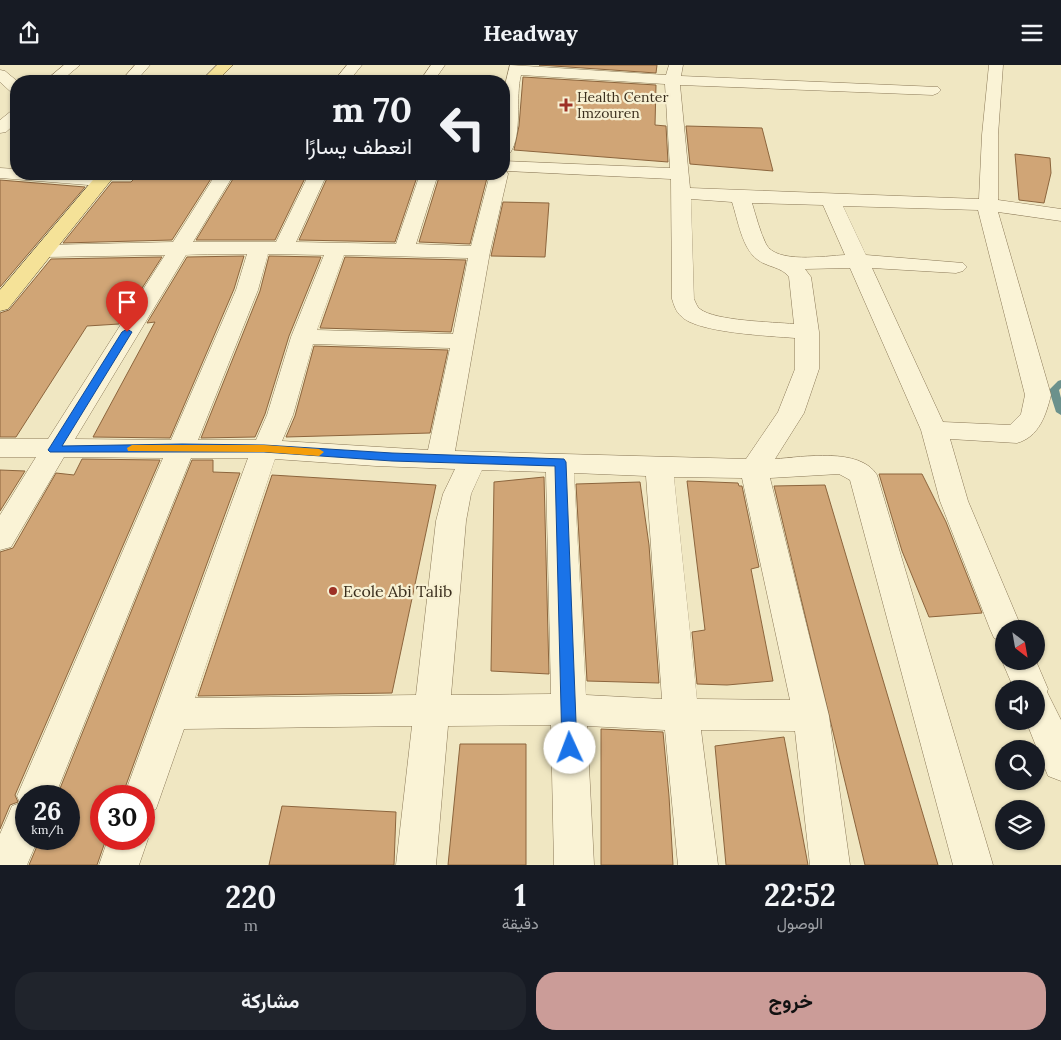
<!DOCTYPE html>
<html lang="ar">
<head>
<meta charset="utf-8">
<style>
  body { margin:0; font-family:Lora,Vazirmatn,serif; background:#20242c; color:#f1f3f6; direction:rtl; height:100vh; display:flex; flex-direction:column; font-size:19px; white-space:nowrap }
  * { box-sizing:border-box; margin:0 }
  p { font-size:16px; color:#9ea1a6 }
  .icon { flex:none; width:28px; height:28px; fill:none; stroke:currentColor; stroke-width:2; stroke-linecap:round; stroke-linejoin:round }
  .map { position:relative; height:800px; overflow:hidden; direction:ltr }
  .details { display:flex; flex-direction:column; background:#171b24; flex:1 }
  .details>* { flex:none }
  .top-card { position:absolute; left:10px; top:10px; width:500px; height:105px; border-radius:20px; box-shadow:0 1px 4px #0004; direction:rtl; background:#171b24; color:#f1f3f6; overflow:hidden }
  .needle { width:32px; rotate:149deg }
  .controls { position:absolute; left:995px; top:555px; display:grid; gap:10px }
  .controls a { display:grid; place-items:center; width:50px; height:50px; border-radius:50%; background:#171b24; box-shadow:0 1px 4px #0004; font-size:25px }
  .speed { position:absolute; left:15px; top:720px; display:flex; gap:10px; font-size:25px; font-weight:700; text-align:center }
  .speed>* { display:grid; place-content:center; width:65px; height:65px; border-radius:50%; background:#171b24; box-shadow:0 1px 4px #0004; line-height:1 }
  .speed small { font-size:12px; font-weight:400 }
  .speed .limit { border:8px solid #d22; background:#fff; color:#111 }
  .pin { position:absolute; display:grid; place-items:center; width:42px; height:42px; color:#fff; margin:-51px -21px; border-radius:50% 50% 50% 0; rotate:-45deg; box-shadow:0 0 5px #0007 }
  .pin .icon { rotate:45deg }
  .me { position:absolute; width:55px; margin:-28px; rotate:358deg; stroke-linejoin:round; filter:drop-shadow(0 0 4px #0008) }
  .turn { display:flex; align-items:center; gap:18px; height:105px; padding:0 15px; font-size:22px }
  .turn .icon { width:65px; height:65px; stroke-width:2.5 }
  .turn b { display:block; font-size:35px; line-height:42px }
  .eta { display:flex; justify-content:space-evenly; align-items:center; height:85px; text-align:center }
  .eta b { font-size:30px; font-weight:700; line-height:35px }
  .primary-button { display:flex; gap:10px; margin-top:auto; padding:10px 15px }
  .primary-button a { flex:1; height:58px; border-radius:20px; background:#cb9c98; color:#111; font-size:20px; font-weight:700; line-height:58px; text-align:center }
  .primary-button a+a { background:#20242c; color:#f1f3f6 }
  header { display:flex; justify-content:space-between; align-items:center; height:65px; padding:0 15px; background:#171b24; font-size:22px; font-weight:700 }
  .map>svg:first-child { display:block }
</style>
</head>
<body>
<header><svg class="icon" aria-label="menu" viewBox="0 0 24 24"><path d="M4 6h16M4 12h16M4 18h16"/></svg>Headway<svg class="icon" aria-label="share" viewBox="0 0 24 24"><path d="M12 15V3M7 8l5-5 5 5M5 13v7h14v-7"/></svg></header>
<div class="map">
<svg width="1061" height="800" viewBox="0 0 1061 800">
  <rect width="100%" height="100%" fill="#f0e7c2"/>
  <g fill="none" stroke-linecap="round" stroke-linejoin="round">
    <path fill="#6b918c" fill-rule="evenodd" d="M1061,315V323L1059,325L1061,333V350L1056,347L1049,325L1058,316Z"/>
  </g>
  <path fill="#d0a576" stroke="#8c653d" d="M539,0H657L656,8Z
    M523,12L656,20L655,60L666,61L668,97L514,85L519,61Z
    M686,61L762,63L773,106L690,99Z
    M1015,89L1050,93L1051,108L1044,138L1019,135Z
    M139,109H214L172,175L63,178L112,117H131Z
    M236,109H307L275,175H196Z
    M329,109H418L395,177L299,175Z
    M440,109H488L470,179L419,177Z
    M0,115L85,122L0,222Z
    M503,137L549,138L545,192L491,191Z
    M244,191L234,224L170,373L93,372L155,257L147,258L187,192Z
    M269,191L321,192L289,271L265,349L255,372L201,373L260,226Z
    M162,192L119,259L87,261L16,372H0V248L9,245L51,194Z
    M345,192L466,195L451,267L320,263Z
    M314,281L448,285L430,368L286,372L295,351Z
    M82,394L160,395L15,730L18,737L10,740L0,764V487L13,483L56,408L74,410Z
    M192,395H213V407L240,408L122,731H101V774H106L97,800H29L40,774H69V731H57Z
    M0,405L25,406L0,446Z
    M879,409H922L946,457L982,548L929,552L902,486Z
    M272,410L436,420L392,628L198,631Z
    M544,412L549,609L491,606L494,417Z
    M687,416L738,418L739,421H742L759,502L751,504L773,616L727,620L697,619L692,567L705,565Z
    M640,417L649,480L659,618L587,616L576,419Z
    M825,420L938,800H865L774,421Z
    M601,664L663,667L669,731L673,800H601Z
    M784,672L808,800H726L715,681Z
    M460,679H526V800H448Z
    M282,741L396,747L394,800H269Z"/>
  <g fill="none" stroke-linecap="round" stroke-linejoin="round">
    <g stroke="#8b7958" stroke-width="1">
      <path id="minor" d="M64,0H80L61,16H45Z
        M135,0H150L136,16H121Z
        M347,0H362L349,16H334Z
        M431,0H445L434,16H420Z
        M510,0L666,10L669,0H683L681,11L938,22L941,25L938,28L933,30L680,20L690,123L979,134L982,70L989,0H1003L998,70V135L1061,144V156L998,147L1051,330C1046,350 1039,372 1017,378L950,374L968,436L1022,564H1004V577L994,573L990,564L940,436L921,365L850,203L805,204L811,212L819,267V304L804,348L775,394C803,392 860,382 877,410L993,800H953L850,415L839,409L770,413L829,651L850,800H810L795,666L701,665L718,800H678L665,665L587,661L594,800H554L551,660L448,661L436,800H396L412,661L184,664L156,744L144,749V731H124L248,393H191L55,731H26V774H38L27,800H0V769L12,741L20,738L17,731L163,393L64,392L11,482L0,485V450L36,392H0V374H48L165,190L45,192L38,190L35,186L38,182L45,180L173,177L216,109H234L193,177H276L309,109H327L296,177L396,179L420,109H438L416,179L471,181L490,109H504V96L670,103L665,19L521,10C515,31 523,70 510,88L504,89V24ZM506,106L671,114L672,234C674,240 676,247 681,251C696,268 771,271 795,273V304L778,347L746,394L455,386L490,187L508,109ZM691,134L732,137C738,155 742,184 758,195C767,202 782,202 789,212L794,259C773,257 715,256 700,244C697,242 696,238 694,234ZM752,138L823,140L845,190C825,191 776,199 766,179C760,167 756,151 752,138ZM843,141L978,145L1025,330L1021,349L1010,360L943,357L872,203L956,208L963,206L967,202L963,198L866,190ZM208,189H247L236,225L171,375L75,374L186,190ZM268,189L324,190L291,272L267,350L256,375H198L258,225ZM344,190L468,193L453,269L317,265ZM313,279L450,283L428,385L282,376L293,350ZM275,394L376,401L455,404L443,429L436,456L416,630L195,633ZM482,405L546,407L551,629L451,630L466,456L471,429ZM574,408L646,411L662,634L586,630ZM674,412L742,413L790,635L697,634Z
        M0,5L5,6L17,16L16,29L11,27L0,17Z
        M16,45V58L6,67L0,68V55L10,47Z
        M0,103L16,104V109H101L107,111L110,115L107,119L101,121L0,113Z
        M1004,593V596H1036L1048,624L1047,627L1061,655V716L1048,711L1026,656H1036V624H1014L1002,596Z
        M144,765L148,774L139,800H99L108,774H144Z"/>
    </g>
    <g stroke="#59462d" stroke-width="1">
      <path id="major" d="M217,0H233L217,16H201Z
        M98,109H116L8,244L0,246V225Z"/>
    </g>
    <use href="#minor" fill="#faf3d6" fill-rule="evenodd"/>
    <use href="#major" fill="#f5e298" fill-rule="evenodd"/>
  </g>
  <path fill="#1a73e8" stroke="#114b97" d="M127,264L132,267L62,381L182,379L264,380L392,388L564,394L566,397L577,683L575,688L570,690L565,688L562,683L555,401L392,396L264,387H50L48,385L50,382L122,267Z"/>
  <path fill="#f59e0b" d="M132,380H264L319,384L324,387L319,391L264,387L128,386L127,383Z"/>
  <g fill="#9d3125" stroke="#f7f0d2" stroke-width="2">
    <path d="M563.5 32.5h5v5h5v5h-5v5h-5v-5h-5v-5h5z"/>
    <circle cx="333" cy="526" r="5"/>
  </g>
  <g text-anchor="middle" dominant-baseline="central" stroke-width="4.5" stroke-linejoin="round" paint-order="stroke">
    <g font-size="14" fill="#3a2e1d" stroke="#f7f0d2" text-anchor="start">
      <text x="577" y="32">Health Center<tspan x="577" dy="16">Imzouren</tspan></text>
    </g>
    <g font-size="16" fill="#3a2e1d" stroke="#f7f0d2" text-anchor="start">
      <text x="343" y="526">Ecole Abi Talib</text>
    </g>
  </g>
</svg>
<div class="controls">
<a><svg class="needle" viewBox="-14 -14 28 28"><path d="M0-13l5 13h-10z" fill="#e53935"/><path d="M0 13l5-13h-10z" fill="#9ea1a6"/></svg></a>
<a><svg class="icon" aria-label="sound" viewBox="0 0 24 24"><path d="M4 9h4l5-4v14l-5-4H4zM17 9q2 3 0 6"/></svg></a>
<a><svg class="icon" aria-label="search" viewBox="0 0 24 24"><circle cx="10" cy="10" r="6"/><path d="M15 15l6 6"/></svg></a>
<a><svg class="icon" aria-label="layers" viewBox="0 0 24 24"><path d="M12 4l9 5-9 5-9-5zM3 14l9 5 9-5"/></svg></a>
</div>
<div class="speed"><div>26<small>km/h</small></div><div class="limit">30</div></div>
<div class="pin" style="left:127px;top:267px;background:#d93025"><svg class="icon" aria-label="arrive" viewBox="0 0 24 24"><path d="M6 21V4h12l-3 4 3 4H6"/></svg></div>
<svg class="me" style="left:570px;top:683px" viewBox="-20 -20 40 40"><circle r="19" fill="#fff"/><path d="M0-13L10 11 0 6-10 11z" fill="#1a73e8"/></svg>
<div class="top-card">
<div class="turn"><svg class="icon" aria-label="left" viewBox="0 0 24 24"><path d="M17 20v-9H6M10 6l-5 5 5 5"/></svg><div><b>70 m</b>انعطف يسارًا</div></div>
</div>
</div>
<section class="details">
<div class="eta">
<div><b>22:52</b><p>الوصول</p></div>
<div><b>1</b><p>دقيقة</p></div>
<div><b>220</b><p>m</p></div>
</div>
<div class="primary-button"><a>خروج</a><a>مشاركة</a></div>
</section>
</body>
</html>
